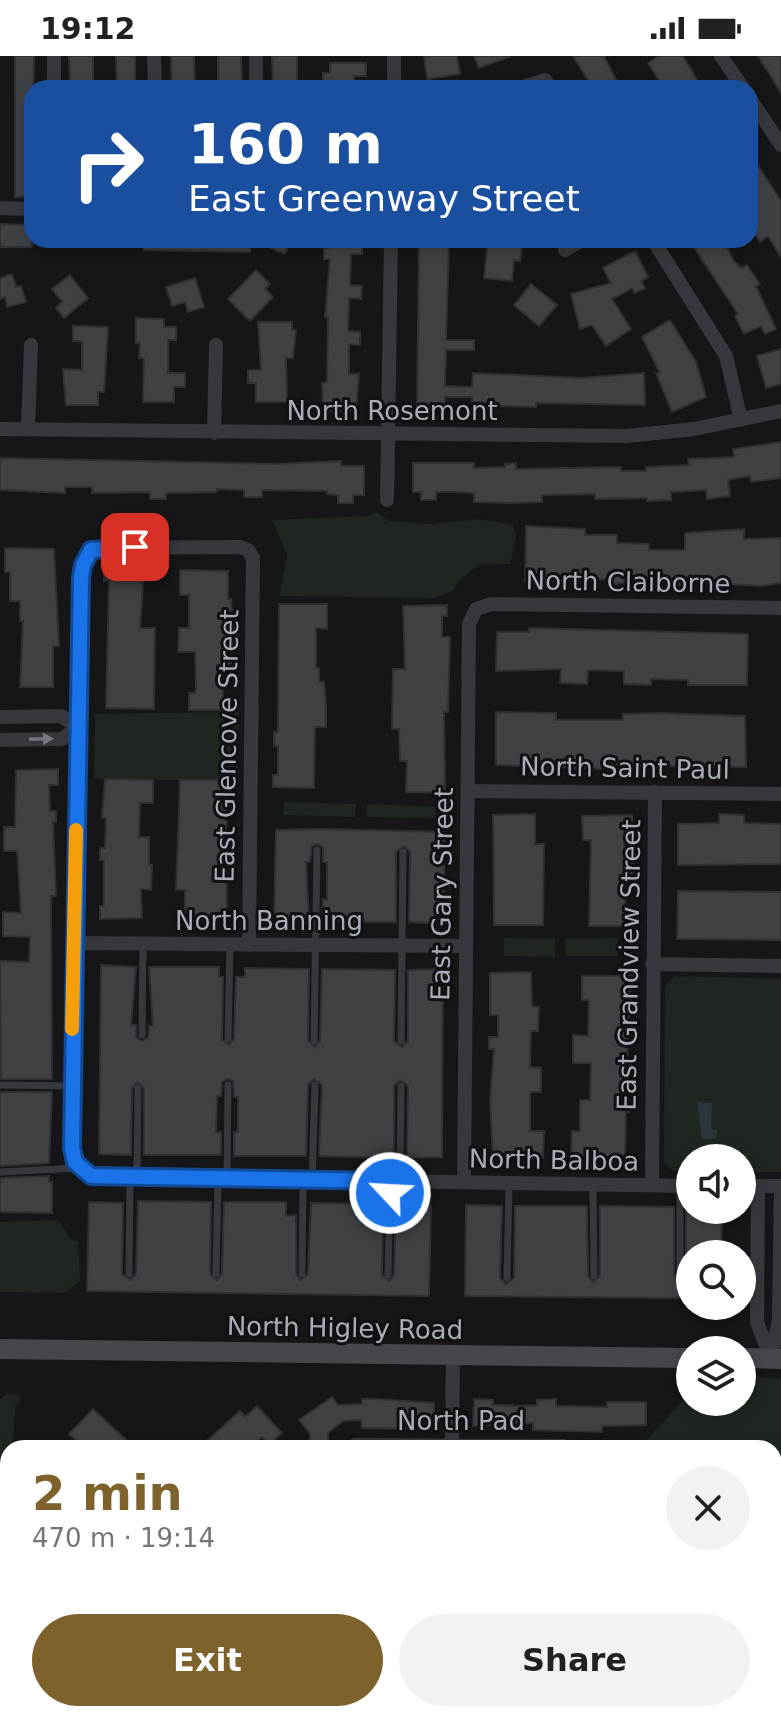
<!DOCTYPE html>
<html lang="en">
<head>
<meta charset="utf-8">
<style>
  body { margin:0; font-family:"DejaVu Sans",sans-serif; background:#f2f2f2; color:#202124; height:100vh; display:flex; flex-direction:column; font-size:30px; white-space:nowrap }
  * { box-sizing:border-box; margin:0 }
  p { font-size:26px; color:#757577 }
  .icon { flex:none; width:44px; height:44px; fill:none; stroke:currentColor; stroke-width:2; stroke-linecap:round; stroke-linejoin:round }
  .map { position:relative; flex:1; overflow:hidden }
  .details { position:absolute; left:0px; top:1384px; width:782px; height:282px; display:flex; flex-direction:column; background:#fff; border-radius:24px 24px 0 0; box-shadow:0 4px 12px #0003 }
  .details>* { flex:none }
  .hud { position:absolute; left:24px; top:24px; width:734px; height:168px; border-radius:24px; box-shadow:0 4px 12px #0003; background:#1a4fa0; color:#fff; overflow:hidden }
  .buttons { position:absolute; left:676px; top:1088px; display:grid; gap:16px }
  .buttons a { display:grid; place-items:center; width:80px; height:80px; border-radius:50%; background:#fff; box-shadow:0 4px 12px #0003; font-size:40px }
  .pin { position:absolute; display:grid; place-items:center; width:68px; height:68px; color:#fff; margin:-34px; border-radius:16px; box-shadow:0 4px 12px #0006 }
  .me { position:absolute; width:88px; margin:-44px; rotate:295deg; stroke-linejoin:round; filter:drop-shadow(0 0 6px #0008) }
  .turn { display:flex; align-items:center; gap:28px; height:168px; padding:0 32px; font-size:36px }
  .turn .icon { width:104px; height:104px; stroke-width:2.5 }
  .turn b { display:block; font-size:56px; line-height:68px }
  .round { display:grid; place-items:center; flex:none; width:84px; height:84px; border-radius:42px; background:#f2f2f2 }
  .overview { display:flex; align-items:center; justify-content:space-between; height:136px; padding:0 32px }
  h1 { font-size:48px; font-weight:700; line-height:60px; color:#7e622b }
  .action { display:flex; gap:16px; margin-top:auto; padding:16px 32px }
  .action a { flex:1; height:92px; border-radius:48px; background:#7e622b; color:#fff; font-size:32px; font-weight:700; line-height:92px; text-align:center }
  .action a+a { background:#f2f2f2; color:#202124 }
  .status { display:flex; justify-content:space-between; align-items:center; height:56px; padding:0 40px; background:#fff; direction:ltr }
  .status svg { height:22px; fill:currentColor }
  .map>svg:first-child { display:block }
</style>
</head>
<body>
<div class="status"><b>19:12</b><svg viewBox="0 0 49 12"><path d="M0 12V9h3v3zM5 12V6h3v6zM10 12V3h3v9zM15 12V0h3v12zM26 1h20v11H26zM47 4h2v5h-2z"/></svg></div>
<div class="map">
<svg width="781" height="1665" viewBox="0 0 781 1665">
  <rect width="100%" height="100%" fill="#161618"/>
  <path fill="#1e261f" d="M376,455L388,465L432,468L479,463L513,469L516,480L510,508L478,509L460,524L453,535L435,542L280,540L287,498L272,464L369,460Z
    M239,656L238,725L94,723L95,658Z
    M284,746L356,748L355,761L283,759Z
    M367,748L435,751L436,762L367,761Z
    M504,882L555,883V901L504,900Z
    M618,882V900H566V883Z
    M675,920L781,923V1116H742V1102H690V1115H673L664,1106L665,930Z
    M58,1164L70,1182L78,1186L80,1224L66,1237L0,1236V1166Z
    M690,1317V1346H742V1320L781,1323V1665H749L743,1658H774V1392H639L689,1338Z
    M8,1338L19,1339L21,1344L15,1351L13,1392H8V1399H4L0,1409V1343Z
    M392,1658H634L631,1665H385Z"/>
  <path fill="#2c353c" d="M697,1046L712,1047L711,1073L717,1074L716,1083H702Z"/>
  <path fill="#404145" stroke="#303034" stroke-width="2" d="M15,0H34L32,140L15,141Z
    M69,0H93V32H70Z
    M116,0H135V32H117Z
    M171,0H194L195,32H172Z
    M218,0H241L242,32H218Z
    M272,0H297V32H273Z
    M424,0H457L460,18L427,23Z
    M474,0H508L509,1L479,12Z
    M573,0H604L620,32H572L588,24Z
    M659,0H683L702,32H664L648,7Z
    M758,0H781V37Z
    M330,7H366V20H354V32H323V17H330Z
    M750,97L781,145V201L768,180L760,186L750,170Z
    M0,168L32,169V191H0Z
    M144,184H251L250,196L144,194Z
    M252,184H291L285,198Z
    M330,184L362,185V198H351L350,229L362,230L361,243L349,242L348,275L360,276V289L349,288V318H359L356,354L323,355L322,327L327,326L328,261H325L330,203H324V192H330Z
    M419,184H449L446,284H474V294H446L445,330L472,331L473,317L581,322L644,317L645,349L536,347V351L496,350V347L472,346V341H445V351H417Z
    M689,184H723L734,205L741,212L747,209L760,228L756,230L776,273L765,278L761,270L744,278L735,260L738,258Z
    M488,186L522,190L520,205L514,204L512,225L484,222Z
    M635,195L648,221L641,225L645,232L635,237L632,232L612,243L631,273L606,290L592,269L580,273L571,238L611,227L603,212Z
    M256,214L270,228L265,233L273,241L250,265L228,243Z
    M12,218L16,231L21,230L26,246L7,251L5,241L0,243V222Z
    M70,219L88,242L64,262L56,252L62,246L52,233Z
    M195,222L204,251L188,256L185,246L172,250L166,231Z
    M531,228L557,249L539,270L514,249Z
    M136,262L164,263V271H176V284H168V317H185V331H174V346H143L144,302H139L140,287H136Z
    M670,264L696,306L706,341L672,356L656,317H660L642,281Z
    M258,266H292V274H296L293,302H286L287,346H256V327H248V314H261Z
    M73,270L108,271L104,336H98V349H66L63,313L82,314V285H73Z
    M781,293V328L766,332L757,300Z
    M781,386V422L751,426L750,420L728,424L730,440L707,443L706,434L671,436V444L647,445V442L595,443V438L542,439V446L512,447L474,446V437L457,436H436V444H421V436H413V407H474V412L505,411V408L516,407V413L621,411V415H646V411L689,409L688,403L734,401L733,393Z
    M0,402L277,408L341,405V410H364V439H353V447H338V439L327,438V435L262,434V441H244V434L217,433V436L166,437V443H150V436L92,437V431H65V437L0,434Z
    M526,470L585,473V479H617V487L649,488V494H685V477L744,473V483L781,482V527L760,530L680,525V529H668V525L606,528V523L525,525Z
    M5,492L54,493L59,590H53V631H20L23,565H20V545H10V516H5Z
    M104,514H144L140,572H155L154,653L106,652L109,525H104Z
    M180,514L228,515V543H231L232,555H227V600H231V613H223V642H231V654H189V637H195L196,630L195,596H178L179,572H189V539H180Z
    M279,548H327V573L316,572V612H319V626H324L326,647V671H315L314,732L273,731V719H278V690H274V676H278Z
    M447,549V560H442V581H450L448,656H444L445,737L406,736L407,705H400L399,673H392L393,613H405L403,550Z
    M529,572L748,578L747,629H688V624L651,623V629L624,628V615L588,614L587,628L560,627L561,613L496,615L497,576H529Z
    M496,656L556,657V664H623V658L657,657L745,660L746,711L602,709L601,713L496,709Z
    M58,713V729H49L50,755H56V766H53L56,840H51L52,1023H1L0,905L29,906L30,881L3,880V856L21,857L17,795H4V771H15L16,714Z
    M105,723L153,724V747H140L139,781H149V809H152L151,834L141,833L142,862L100,863V850H104V804H100V792H105L106,762H102Z
    M180,724H226L227,863H191V855H185V834H176Z
    M535,758V788H544L543,869H494L493,759Z
    M719,758L744,759V767L781,768V808L678,809V768L719,767Z
    M632,759V772H625L624,801H633L632,828L625,829V859H631V870H589L591,784H583L582,760Z
    M320,773L445,776L443,868L409,866L410,796L404,790L396,796V866H322L323,843L327,844V806H323V792L318,788L312,790L310,806H306L309,865H274L276,774Z
    M678,835L781,836V884L677,883Z
    M101,909L136,911L131,969H136V981L141,985L148,982L149,970H153L149,911H219V921H223L222,984L229,989L234,983L236,921H245V912L309,913L308,985L315,991L320,985L322,913L395,914L394,985L402,991L408,985V914L443,913L442,1101L407,1102L408,1030L400,1024L394,1030V1102L319,1100L322,1029L314,1023L308,1029L306,1100H234V1076H238V1041H234L233,1025L227,1023L222,1026L221,1040H217L216,1076H221V1099H144V1032L137,1026L132,1032L131,1099L99,1098Z
    M531,916L532,950L539,951L538,975H531L530,1011L541,1012V1036H530V1075H544L543,1102L493,1101L490,1043L494,993H489V981H498V959H490V917Z
    M582,920H631L626,1028L630,1056H626L625,1103L571,1102L572,1075H580V1044H590L591,1007H573V979L588,980L589,944H582Z
    M0,1036H52L49,1107L0,1110Z
    M49,1120V1126H52V1157L0,1156V1122Z
    M138,1145L211,1146L210,1218L217,1224L222,1218L224,1146H286V1160L296,1159V1218L301,1224L308,1218L311,1147L383,1148L382,1219L389,1225L394,1219L396,1149H431L429,1240L87,1235L89,1146L123,1147L122,1218L130,1224L136,1218Z
    M466,1149L502,1150L500,1222L506,1228L514,1222L515,1150H587L588,1220L593,1226L600,1220V1150L674,1151V1219L679,1225L686,1219V1151L690,1154H722L721,1198H690V1242L465,1240Z
    M332,1341L338,1349L362,1348V1343H375L434,1347V1363H422L421,1373L362,1372L361,1364L343,1365L328,1377V1392H310V1378L299,1364Z
    M474,1343L493,1344V1349L522,1350L537,1349V1344L556,1343V1350L607,1351V1346H646V1369L602,1370V1376L533,1374V1367L473,1370Z
    M257,1350L282,1377L269,1389L262,1381L249,1392H199L240,1355L245,1361Z
    M93,1353L135,1392H84L69,1378Z"/>
  <g fill="none" stroke-linecap="round" stroke-linejoin="round">
    <path stroke="#37383d" stroke-width="7" d="M142,979L143,888
      M228,983L230,889
      M314,985L317,794
      M401,985L403,796
      M0,1029L72,1030
      M0,1116L79,1112
      M137,1121L138,1032
      M227,1123L228,1029
      M312,1124L315,1029
      M400,1124L401,1030
      M593,1128L594,1220
      M680,1130V1219
      M129,1218L130,1121
      M216,1218L218,1122
      M302,1218L303,1124
      M388,1219L390,1125
      M507,1222L509,1127"/>
    <path stroke="#37383d" stroke-width="14" d="M54,0V32
      M154,0L155,32
      M256,0V32
      M721,0L743,32
      M394,32V0
      M521,32L545,24L551,32
      M750,43L781,89
      M0,152L32,153
      M653,184L726,300L741,364
      M565,194L582,184
      M0,373L627,380L694,373L781,355
      M28,373L31,289
      M214,377L216,289
      M387,444L391,184
      M0,661L61,660L78,671L62,683L0,684
      M468,735L781,738
      M73,887L465,890
      M249,889L253,502L248,494L240,491L98,492C78,500 81,524 80,542L72,1092L75,1106L91,1120L690,1130
      M652,908L781,910
      M464,1126L469,568L476,553L491,548L781,552
      M652,1129L655,736
      M742,1130H781
      M758,1130L757,1266L771,1303
      M771,1302L779,1264L781,1130
      M452,1390L453,1299
      M355,1392V1389L564,1390"/>
    <path stroke="#45474d" stroke-width="20" d="M0,1293L690,1302
      M742,1302L781,1303"/>
  </g>
  <defs><path id="oneway-solid" d="M-6-.8H1V-3.2L6.5 0L1 3.2V.8H-6Z" transform="scale(2)"/></defs>
  <use fill="#757881" href="#oneway-solid" transform="translate(41 683) rotate(-1)"/>
  <g fill="none" stroke-linecap="round" stroke-linejoin="round">
    <g stroke="#114b97" stroke-width="20">
      <path id="route" d="M135,491L91,494L83,509L81,521L72,1092L75,1106L91,1120L390,1125V1137"/>
    </g>
    <use href="#route" stroke="#1a73e8" stroke-width="14"/>
    <path stroke="#f59e0b" stroke-width="14" d="M72,973L76,774"/>
  </g>
  <g text-anchor="middle" dominant-baseline="central" stroke-width="6" stroke-linejoin="round" paint-order="stroke">
    <g font-size="26" fill="#a8adb8" stroke="#111113">
      <text x="392" y="355">North Rosemont</text>
      <text transform="translate(628 526) rotate(1)">North Claiborne</text>
      <text transform="translate(227 690) rotate(-89)">East Glencove Street</text>
      <text transform="translate(625 712) rotate(1)">North Saint Paul</text>
      <text transform="translate(442 838) rotate(-89)">East Gary Street</text>
      <text x="269" y="865">North Banning</text>
      <text transform="translate(629 909) rotate(-89)">East Grandview Street</text>
      <text transform="translate(554 1104) rotate(1)">North Balboa</text>
      <text transform="translate(345 1272) rotate(1)">North Higley Road</text>
      <text x="461" y="1365">North Pad</text>
    </g>
  </g>
</svg>
<div class="buttons">
<a><svg class="icon" aria-label="sound" viewBox="0 0 24 24"><path d="M4 9h4l5-4v14l-5-4H4zM17 9q2 3 0 6"/></svg></a>
<a><svg class="icon" aria-label="search" viewBox="0 0 24 24"><circle cx="10" cy="10" r="6"/><path d="M15 15l6 6"/></svg></a>
<a><svg class="icon" aria-label="layers" viewBox="0 0 24 24"><path d="M12 4l9 5-9 5-9-5zM3 14l9 5 9-5"/></svg></a>
</div>
<div class="pin" style="left:135px;top:491px;background:#d93025"><svg class="icon" aria-label="arrive" viewBox="0 0 24 24"><path d="M6 21V4h12l-3 4 3 4H6"/></svg></div>
<svg class="me" style="left:390px;top:1137px" viewBox="-20 -20 40 40"><circle r="17" fill="#1a73e8" stroke="#fff" stroke-width="3"/><path d="M0-11L8 9 0 5-8 9z" fill="#fff"/></svg>
<div class="hud">
<div class="turn"><svg class="icon" aria-label="right" viewBox="0 0 24 24"><path d="M7 20v-9h11M14 6l5 5-5 5"/></svg><div><b>160 m</b>East Greenway Street</div></div>
</div>
<section class="details">
<div class="overview"><div><h1>2 min</h1><p>470 m · 19:14</p></div><a class="round"><svg class="icon" aria-label="close" viewBox="0 0 24 24"><path d="M6 6l12 12M18 6L6 18"/></svg></a></div>
<div class="action"><a>Exit</a><a>Share</a></div>
</section>
</div>
</body>
</html>
